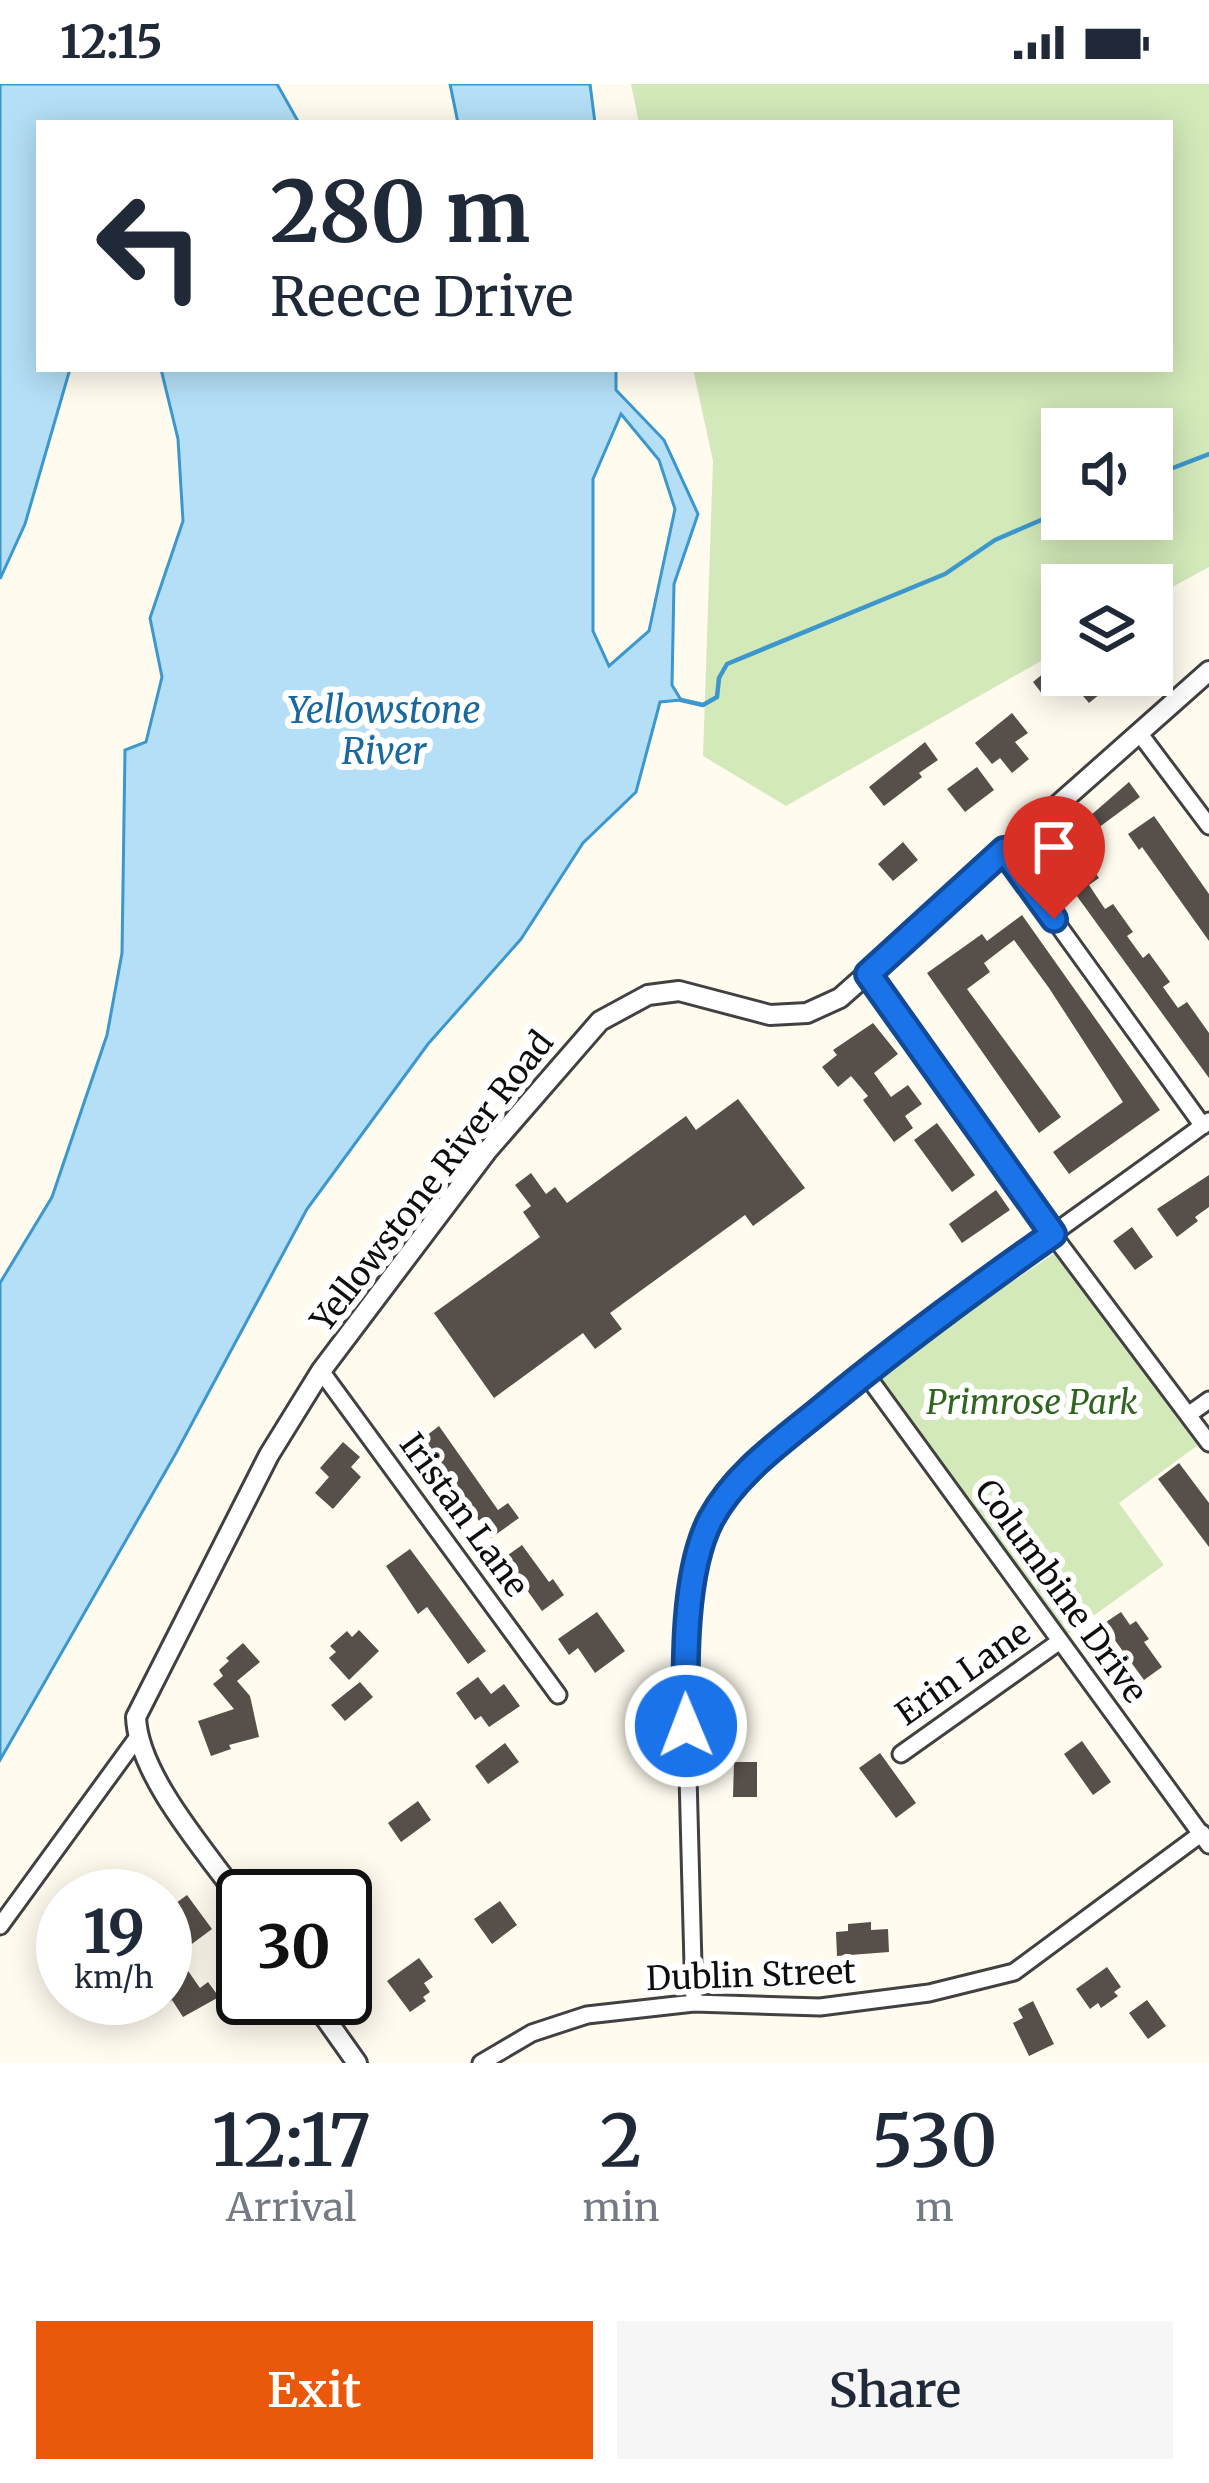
<!DOCTYPE html>
<html lang="en">
<head>
<meta charset="utf-8">
<style>
  body { margin:0; font-family:Merriweather,serif; background:#f6f6f7; color:#1f2937; height:100vh; display:flex; flex-direction:column; font-size:45px; white-space:nowrap }
  * { box-sizing:border-box; margin:0 }
  p { font-size:39px; color:#747a83 }
  .icon { flex:none; width:66px; height:66px; fill:none; stroke:currentColor; stroke-width:2; stroke-linecap:round; stroke-linejoin:round }
  .map { position:relative; height:1979px; overflow:hidden }
  .drawer { display:flex; flex-direction:column; background:#fff; flex:1 }
  .drawer>* { flex:none }
  .hud { position:absolute; left:36px; top:36px; width:1137px; height:252px; border-radius:0px; box-shadow:0 6px 30px #0003; background:#fff; color:#1f2937; overflow:hidden }
  .tools { position:absolute; left:1041px; top:324px; display:grid; gap:24px }
  .tools a { display:grid; place-items:center; width:132px; height:132px; border-radius:0px; background:#fff; box-shadow:0 6px 30px #0003; font-size:60px }
  .speed { position:absolute; left:36px; top:1785px; display:flex; gap:24px; font-size:60px; font-weight:700; text-align:center }
  .speed>* { display:grid; place-content:center; width:156px; height:156px; border-radius:50%; background:#fff; box-shadow:0 6px 30px #0003; line-height:1 }
  .speed small { font-size:30px; font-weight:400 }
  .speed .limit { border:6px solid #111; border-radius:18px; background:#fff; color:#111 }
  .pin { position:absolute; display:grid; place-items:center; width:102px; height:102px; color:#fff; margin:-123px -51px; border-radius:50% 50% 50% 0; rotate:-45deg; box-shadow:0 0 12px #0007 }
  .pin .icon { rotate:45deg }
  .me { position:absolute; width:132px; margin:-66px; rotate:359deg; stroke-linejoin:round; filter:drop-shadow(0 0 9px #0008) }
  .turn { display:flex; align-items:center; gap:42px; height:252px; padding:0 36px; font-size:54px }
  .turn .icon { width:156px; height:156px; stroke-width:2.5 }
  .turn b { display:block; font-size:84px; line-height:102px }
  .eta { display:flex; justify-content:space-evenly; align-items:center; height:204px; text-align:center }
  .eta b { font-size:72px; font-weight:600; line-height:84px }
  .action { display:flex; gap:24px; margin-top:auto; padding:24px 36px }
  .action a { flex:1; height:138px; border-radius:0px; background:#ea580c; color:#fff; font-size:48px; font-weight:600; line-height:138px; text-align:center }
  .action a+a { background:#f6f6f7; color:#1f2937 }
  .status { display:flex; justify-content:space-between; align-items:center; height:84px; padding:0 60px; background:#fff; direction:ltr }
  .status svg { height:33px; fill:currentColor }
  .map>svg:first-child { display:block }
</style>
</head>
<body>
<div class="status"><b>12:15</b><svg viewBox="0 0 49 12"><path d="M0 12V9h3v3zM5 12V6h3v6zM10 12V3h3v9zM15 12V0h3v12zM26 1h20v11H26zM47 4h2v5h-2z"/></svg></div>
<div class="map">
<svg width="1209" height="1979" viewBox="0 0 1209 1979">
  <rect width="100%" height="100%" fill="#fffbef"/>
  <path fill="#d3e9b9" fill-rule="evenodd" d="M631,0H1209V483L1152,514V501H1062V565L786,722L703,672L713,377L693,285H1170V39H639ZM1062,345H1152V435H1062Z
    M1058,1167L1198,1361L1119,1419L1164,1481L1068,1550L874,1291Z"/>
  <path fill="#b4dff6" stroke="#3c97cc" stroke-width="3" fill-rule="evenodd" d="M0,0H277L299,39H39V285H70L25,440L0,495Z
    M450,0H590L595,39H458Z
    M161,285H616V306L664,356L698,430L674,500L672,601L681,616L660,618L636,708L583,759L521,855L428,960L307,1125L176,1369L0,1676V1199L52,1113L107,951L122,869L125,666L146,658L162,593L150,534L183,437L178,355ZM621,330L659,376L675,425L649,547L609,582L593,547V395Z"/>
  <g fill="none" stroke-linecap="round" stroke-linejoin="round">
    <path stroke="#3c97cc" stroke-width="4.5" d="M1152,392L1209,370
      M681,616L703,621L717,613L719,594L727,580L945,490L995,456L1062,427"/>
  </g>
  <path fill="#574f4a" d="M1057,578L1062,591H1102L1111,601L1089,619L1066,592L1043,611L1033,598Z
    M1012,629L1028,649L1015,658L1029,675L1012,689L1000,674L992,680L975,659Z
    M925,658L938,676L919,689L922,693L884,722L869,703Z
    M977,683L994,706L965,728L947,705Z
    M1129,698L1140,713L1098,744L1090,732Z
    M1154,732L1209,810V857L1142,763L1139,766L1128,750Z
    M903,758L918,776L893,797L878,780Z
    M1063,766L1069,774L1077,768L1086,780L1088,778L1099,794L1089,801L1105,825L1113,820L1133,848L1127,852L1143,874L1149,869L1170,898L1163,903L1178,924L1187,918L1209,949V994L1050,775Z
    M1022,831L1160,1026L1069,1090L1053,1068L1123,1018L1049,904L1014,856L984,879L990,888L967,905L1061,1033L1039,1049L927,889L982,850L987,857Z
    M873,939L898,970L874,989L891,1013L908,1001L922,1020L905,1032L913,1044L894,1058L863,1016L868,1012L851,992L838,1003L822,983L837,971L833,966Z
    M738,1015L805,1104L753,1142L745,1131L610,1229L622,1245L595,1265L583,1249L494,1314L434,1229L540,1153L523,1128L531,1122L515,1101L531,1089L546,1110L555,1103L567,1119L686,1032L696,1046Z
    M937,1039L975,1091L952,1108L914,1056Z
    M1209,1091V1123L1195,1133L1198,1137L1177,1153L1157,1125Z
    M996,1106L1010,1126L962,1159L949,1140Z
    M1132,1143L1153,1173L1135,1186L1113,1157Z
    M439,1342L498,1426L508,1419L519,1434L491,1454L422,1355Z
    M343,1358L360,1373L351,1383L361,1393L333,1425L315,1409L329,1393L320,1384Z
    M1179,1379L1209,1419V1463L1158,1395Z
    M522,1461L549,1498L553,1495L564,1511L542,1527L504,1474Z
    M410,1465L486,1567L468,1580L427,1523L418,1530L386,1482Z
    M597,1528L625,1567L595,1589L578,1564L569,1571L558,1555Z
    M1121,1528L1130,1541L1136,1537L1149,1555L1144,1558L1162,1583L1144,1596L1103,1540Z
    M359,1546L379,1567L349,1596L329,1574L336,1568L330,1562L347,1547L352,1553Z
    M243,1559L260,1578L237,1597L250,1612L259,1653L229,1661L231,1665L211,1672L198,1637L234,1625L213,1600L223,1592L219,1586L229,1577L226,1574Z
    M478,1593L491,1610L504,1600L520,1622L489,1643L481,1632L475,1636L456,1609Z
    M360,1598L373,1613L345,1637L331,1621Z
    M1082,1657L1111,1698L1093,1711L1064,1670Z
    M505,1659L519,1678L488,1700L475,1682Z
    M880,1669L916,1719L896,1734L859,1684Z
    M734,1678H757V1713H733Z
    M418,1717L431,1736L401,1758L388,1739Z
    M187,1811L212,1845L177,1871L200,1904L208,1898L219,1913L183,1933L172,1916L165,1921V1827Z
    M500,1817L517,1841L492,1860L474,1835Z
    M871,1838V1846L888,1845L889,1868L837,1872L836,1848L848,1847V1840Z
    M419,1874L433,1893L424,1899L430,1908L423,1913L426,1917L410,1928L387,1897Z
    M1107,1883L1121,1903L1114,1908L1118,1912L1101,1924L1098,1919L1090,1925L1076,1905Z
    M1147,1916L1166,1942L1148,1955L1129,1929Z
    M1033,1917L1054,1960L1029,1972L1013,1939L1023,1934L1018,1925Z"/>
  <g fill="none" stroke-linecap="round" stroke-linejoin="round">
    <g stroke="#414141" stroke-width="21">
      <path id="minor" d="M1140,650L1209,742
        M1004,766L1203,1042
        M868,890L1053,1151L1209,1359
        M321,1287L558,1611
        M865,1289L1209,1761
        M1188,1331L1209,1316
        M901,1670L1060,1557
        M0,1842L137,1654
        M694,1919C692,1843 690,1767 688,1692C685,1610 676,1517 709,1440C730,1388 788,1352 829,1318C952,1219 1082,1130 1209,1037
        M481,1979L532,1949L587,1931L694,1919L820,1923L929,1909L1014,1888L1202,1749"/>
    </g>
    <g stroke="#414141" stroke-width="24">
      <path id="tertiary" d="M243,1819C208,1770 138,1692 136,1633L269,1371L321,1287L487,1067L600,937L648,911L679,907L770,931L807,929L840,914L1209,587
        M311,1914L357,1979"/>
    </g>
    <use href="#minor" stroke="#fff" stroke-width="15"/>
    <use href="#tertiary" stroke="#fff" stroke-width="18"/>
  </g>
  <g fill="none" stroke-linecap="round" stroke-linejoin="round">
    <g stroke="#114b97" stroke-width="30">
      <path id="route" d="M686,1642C685,1584 683,1488 711,1435C735,1390 781,1358 820,1326C895,1264 973,1206 1053,1150L868,890L1004,766L1054,835"/>
    </g>
    <use href="#route" stroke="#1a73e8" stroke-width="21"/>
  </g>
  <g text-anchor="middle" dominant-baseline="central" stroke-width="12" stroke-linejoin="round" paint-order="stroke">
    <g font-size="33" fill="#0e0e0e" stroke="#fff">
      <text transform="translate(432 1097) rotate(-52)">Yellowstone River Road</text>
      <text transform="translate(464 1431) rotate(54)">Iristan Lane</text>
      <text transform="translate(1061 1507) rotate(54)">Columbine Drive</text>
      <text transform="translate(963 1589) rotate(-35)">Erin Lane</text>
      <text transform="translate(751 1891) rotate(-2)">Dublin Street</text>
    </g>
    <g font-size="33" font-style="italic" fill="#30651f" stroke="#fff">
      <text x="1032" y="1318">Primrose Park</text>
    </g>
    <g font-size="36" font-style="italic" fill="#18699f" stroke="#fff">
      <text x="384" y="626">Yellowstone<tspan x="384" dy="41">River</tspan></text>
    </g>
  </g>
</svg>
<div class="tools">
<a><svg class="icon" aria-label="sound" viewBox="0 0 24 24"><path d="M4 9h4l5-4v14l-5-4H4zM17 9q2 3 0 6"/></svg></a>
<a><svg class="icon" aria-label="layers" viewBox="0 0 24 24"><path d="M12 4l9 5-9 5-9-5zM3 14l9 5 9-5"/></svg></a>
</div>
<div class="speed"><div>19<small>km/h</small></div><div class="limit">30</div></div>
<div class="pin" style="left:1054px;top:835px;background:#d93025"><svg class="icon" aria-label="arrive" viewBox="0 0 24 24"><path d="M6 21V4h12l-3 4 3 4H6"/></svg></div>
<svg class="me" style="left:686px;top:1642px" viewBox="-20 -20 40 40"><circle r="17" fill="#1a73e8" stroke="#fff" stroke-width="3"/><path d="M0-11L8 9 0 5-8 9z" fill="#fff"/></svg>
<div class="hud">
<div class="turn"><svg class="icon" aria-label="left" viewBox="0 0 24 24"><path d="M17 20v-9H6M10 6l-5 5 5 5"/></svg><div><b>280 m</b>Reece Drive</div></div>
</div>
</div>
<section class="drawer">
<div class="eta">
<div><b>12:17</b><p>Arrival</p></div>
<div><b>2</b><p>min</p></div>
<div><b>530</b><p>m</p></div>
</div>
<div class="action"><a>Exit</a><a>Share</a></div>
</section>
</body>
</html>
